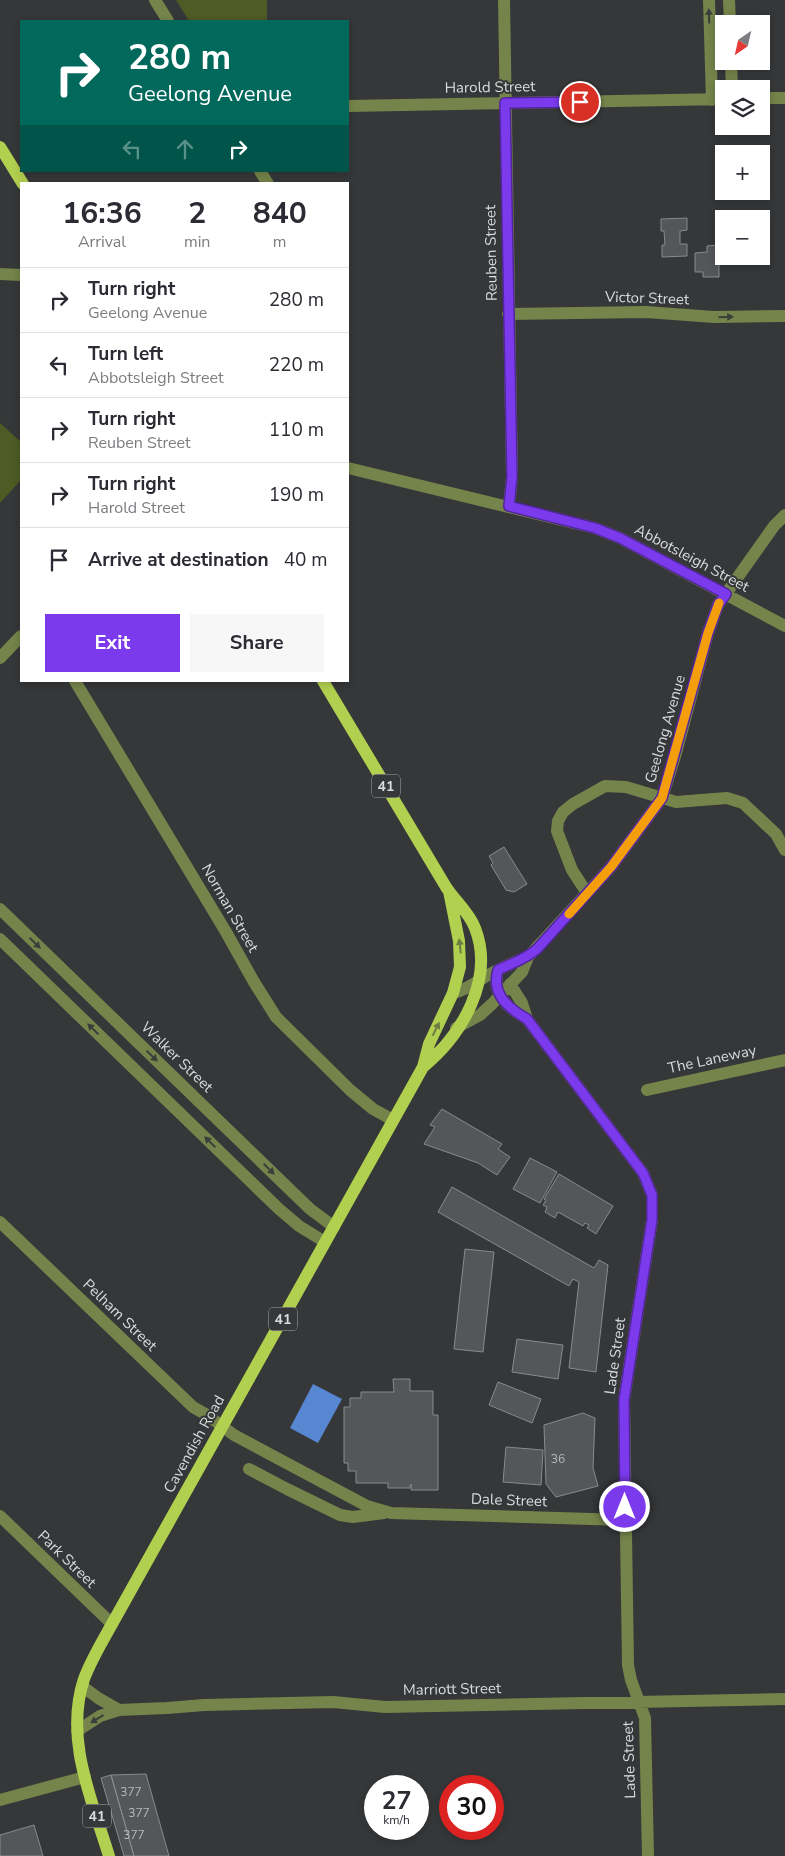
<!DOCTYPE html>
<html lang="en">
<head>
<meta charset="utf-8">
<style>
  body { margin:0; font-family:"Nunito Sans",sans-serif; background:#f7f7f7; color:#2b2b33; height:100vh; display:flex; flex-direction:column; font-size:19px; white-space:nowrap }
  * { box-sizing:border-box; margin:0 }
  p { font-size:16px; color:#7c7c81 }
  .icon { flex:none; width:28px; height:28px; fill:none; stroke:currentColor; stroke-width:2; stroke-linecap:round; stroke-linejoin:round }
  .map { position:relative; flex:1; overflow:hidden }
  .details { position:absolute; left:20px; top:182px; width:329px; height:500px; display:flex; flex-direction:column; background:#fff; border-radius:0px; box-shadow:0 2px 8px #0003 }
  .details>* { flex:none }
  .guide { position:absolute; left:20px; top:20px; width:329px; height:152px; border-radius:0px; box-shadow:0 2px 8px #0003; background:#00695c; color:#fff; overflow:hidden }
  .needle { width:32px; rotate:214deg }
  .fabs { position:absolute; left:715px; top:15px; display:grid; gap:10px }
  .fabs a { display:grid; place-items:center; width:55px; height:55px; border-radius:0px; background:#fff; box-shadow:0 2px 8px #0003; font-size:25px }
  .speed { position:absolute; left:364px; top:1775px; display:flex; gap:10px; font-size:25px; font-weight:700; text-align:center }
  .speed>* { display:grid; place-content:center; width:65px; height:65px; border-radius:50%; background:#fff; box-shadow:0 2px 8px #0003; line-height:1 }
  .speed small { font-size:12px; font-weight:400 }
  .speed .limit { border:8px solid #d22; background:#fff; color:#111 }
  .pin { position:absolute; display:grid; place-items:center; width:42px; height:42px; color:#fff; margin:-21px; border:2px solid #fff; border-radius:50%; box-shadow:0 1px 5px #0007 }
  .me { position:absolute; width:55px; margin:-28px; rotate:0deg; stroke-linejoin:round; filter:drop-shadow(0 0 4px #0008) }
  .turn { display:flex; align-items:center; gap:18px; height:105px; padding:0 25px; font-size:22px }
  .turn .icon { width:65px; height:65px; stroke-width:2.5 }
  .turn b { display:block; font-size:35px; line-height:42px }
  .lanes { display:flex; align-items:center; height:48px; padding:0 25px; background:#0003; justify-content:center; gap:25px; direction:ltr }
  .lanes .off { opacity:.35 }
  .eta { display:flex; justify-content:space-evenly; align-items:center; height:85px; text-align:center }
  .eta b { font-size:30px; font-weight:700; line-height:35px }
  .button { display:flex; gap:10px; margin-top:auto; padding:10px 25px }
  .button a { flex:1; height:58px; border-radius:0px; background:#7c3aed; color:#fff; font-size:20px; font-weight:700; line-height:58px; text-align:center }
  .button a+a { background:#f7f7f7; color:#2b2b33 }
  ul { padding:0; list-style:none }
  li { display:flex; align-items:center; gap:15px; height:65px; padding:0 25px; border-top:1px solid #e1e1e2 }
  li div { flex:1 }
  li b { display:block; font-size:19px }
  li em { font-style:normal }
  .map>svg:first-child { display:block }
</style>
</head>
<body>
<div class="map">
<svg width="785" height="1856" viewBox="0 0 785 1856">
  <rect width="100%" height="100%" fill="#353739"/>
  <path fill="#4e5b25" d="M176,0H267V21H189Z
    M0,423L21,442V480L0,503Z"/>
  <path fill="#5887d2" d="M313,1384L342,1399L318,1443L290,1428Z"/>
  <path fill="#545659" stroke="#888a8d" d="M687,218V230L680,231V244H687V256L662,257V245H665L664,231H661V219Z
    M719,245V277H703V272H695V253L707,252V246Z
    M504,847L527,884L514,892L506,890L491,865L493,863L489,856Z
    M442,1109L502,1144L498,1149L510,1157L497,1175L478,1163L424,1144L435,1127L430,1125Z
    M530,1158L557,1172L540,1203L513,1189Z
    M559,1174L613,1206L596,1234L587,1228L589,1225L585,1223L583,1226L558,1212L555,1218L545,1212L547,1207L543,1205L546,1200L544,1199Z
    M452,1187L594,1268L599,1260L608,1265L596,1372L569,1368L579,1282L573,1279L569,1286L438,1212Z
    M465,1249L494,1252L483,1352L454,1349Z
    M517,1339L563,1345L558,1379L512,1372Z
    M393,1379H410V1391H433V1415H438V1490H411V1484L410,1488H388V1483H356V1471H348V1463H344V1407H350V1398H361V1392H394Z
    M498,1382L541,1399L532,1423L489,1405Z
    M583,1413L595,1418L593,1468L598,1486L556,1497L546,1484L544,1425Z
    M506,1447L543,1450L541,1485L503,1482Z
    M146,1774L169,1856H134L111,1775Z
    M111,1775L134,1856H124L101,1778Z
    M34,1825L43,1856H0V1835Z"/>
  <g fill="none" stroke-linecap="round" stroke-linejoin="round">
    <path stroke="#75844a" stroke-width="12" d="M155,0L168,21
      M504,0L512,477L509,506
      M709,0L712,100
      M729,0L730,24
      M731,61L732,89
      M761,98H785
      M348,106L724,99
      M260,171L268,184
      M0,274L21,275
      M508,314L646,312L714,317L785,316
      M348,468L595,528L620,538L785,626
      M0,658L21,636
      M75,681L226,932L254,982L276,1017L350,1090L373,1109L393,1120
      M587,893L572,870L557,831L558,821L563,812L573,804L605,786L626,787L676,802L727,798L743,803L776,834L785,850
      M0,909L310,1209L334,1227
      M0,939L279,1209L299,1226L325,1242
      M498,970C491,994 508,1008 527,1019
      M510,984L522,1003L527,1019L643,1173L652,1195V1220L624,1400L628,1665L631,1680L645,1718L648,1856
      M453,993C467,990 476,982 488,975C501,968 514,962 528,957
      M456,1028L480,1015L492,1004L522,972L528,957L611,867L662,798L676,753L708,633L718,605L774,526L785,515
      M647,1090L785,1060
      M0,1222L193,1407L207,1415L234,1435L367,1506L391,1513L625,1520
      M249,1469L287,1489L340,1515L353,1517L384,1513
      M0,1516L112,1624
      M82,1686L98,1698L119,1710
      M77,1731L100,1716L119,1710L167,1708L204,1705L333,1702L385,1707L785,1699
      M0,1800L85,1777"/>
    <path stroke="#b2d04f" stroke-width="12" d="M0,147L23,184
      M323,681L446,887C455,901 469,912 475,928C495,979 462,1035 423,1067
      M109,1856C92,1800 64,1739 84,1679C91,1660 102,1642 112,1624L423,1067L429,1044L453,993L460,967L459,941L449,891"/>
  </g>
  <defs><path id="oneway-solid" d="M-6-.8H1V-3.2L6.5 0L1 3.2V.8H-6Z" transform="scale(1.25)"/></defs>
  <g fill="#3b3f3b">
    <use href="#oneway-solid" transform="translate(709 16) rotate(-92)"/>
    <use href="#oneway-solid" transform="translate(726 317) rotate(-1)"/>
    <use href="#oneway-solid" transform="translate(35 943) rotate(44)"/>
    <use href="#oneway-solid" transform="translate(93 1029) rotate(-136)"/>
    <use href="#oneway-solid" transform="translate(152 1056) rotate(44)"/>
    <use href="#oneway-solid" transform="translate(210 1142) rotate(-136)"/>
    <use href="#oneway-solid" transform="translate(269 1169) rotate(44)"/>
    <use href="#oneway-solid" transform="translate(97 1719) rotate(149)"/>
  </g>
  <g fill="#6d7c43">
    <use href="#oneway-solid" transform="translate(460 946) rotate(-96)"/>
    <use href="#oneway-solid" transform="translate(436 1029) rotate(-63)"/>
  </g>
  <g fill="none" stroke-linecap="round" stroke-linejoin="round">
    <g stroke="#51269a" stroke-width="12">
      <path id="route" d="M580,102L505,103L512,477L509,506L595,528L620,538L726,594L718,605L708,633L662,798L611,867L537,949C526,959 512,963 498,970C491,994 508,1008 527,1019L643,1173L652,1195V1220L624,1400L625,1507"/>
    </g>
    <use href="#route" stroke="#7c3aed" stroke-width="9"/>
    <path stroke="#f59e0b" stroke-width="9" d="M569,914L611,867L662,798L708,633L719,603"/>
  </g>
  <g text-anchor="middle" dominant-baseline="central" stroke-width="4" stroke-linejoin="round" paint-order="stroke">
    <g font-size="12" fill="#b8b9ba">
      <text x="558" y="1459">36</text>
      <text x="131" y="1792">377</text>
      <text x="139" y="1813">377</text>
      <text x="134" y="1835">377</text>
    </g>
    <g fill="#353739" stroke="#a8a9aa" stroke-width="1">
      <rect x="372" y="774.5" width="28" height="23" rx="4"/>
      <rect x="269" y="1307.5" width="28" height="23" rx="4"/>
      <rect x="83" y="1804.5" width="28" height="23" rx="4"/>
    </g>
    <g font-size="14" font-weight="bold" fill="#d9dadb">
      <text x="386" y="786">41</text>
      <text x="283" y="1319">41</text>
      <text x="97" y="1816">41</text>
    </g>
    <g font-size="15" fill="#d9dadb" stroke="#353739">
      <text transform="translate(490 87) rotate(-1)">Harold Street</text>
      <text transform="translate(491 253) rotate(-91)">Reuben Street</text>
      <text transform="translate(647 298) rotate(2)">Victor Street</text>
      <text transform="translate(692 558) rotate(28)">Abbotsleigh Street</text>
      <text transform="translate(665 729) rotate(-74)">Geelong Avenue</text>
      <text transform="translate(230 908) rotate(60)">Norman Street</text>
      <text transform="translate(177 1057) rotate(44)">Walker Street</text>
      <text transform="translate(712 1059) rotate(-12)">The Laneway</text>
      <text transform="translate(120 1315) rotate(44)">Pelham Street</text>
      <text transform="translate(615 1356) rotate(-82)">Lade Street</text>
      <text transform="translate(194 1444) rotate(-61)">Cavendish Road</text>
      <text transform="translate(509 1500) rotate(2)">Dale Street</text>
      <text transform="translate(67 1559) rotate(44)">Park Street</text>
      <text transform="translate(452 1689) rotate(-1)">Marriott Street</text>
      <text transform="translate(629 1760) rotate(-92)">Lade Street</text>
    </g>
  </g>
</svg>
<div class="fabs">
<a><svg class="needle" viewBox="-14 -14 28 28"><path d="M0-13l5 13h-10z" fill="#e53935"/><path d="M0 13l5-13h-10z" fill="#7c7c81"/></svg></a>
<a><svg class="icon" aria-label="layers" viewBox="0 0 24 24"><path d="M12 4l9 5-9 5-9-5zM3 14l9 5 9-5"/></svg></a>
<a>+</a>
<a>−</a>
</div>
<div class="speed"><div>27<small>km/h</small></div><div class="limit">30</div></div>
<div class="pin" style="left:580px;top:102px;background:#d93025"><svg class="icon" aria-label="arrive" viewBox="0 0 24 24"><path d="M6 21V4h12l-3 4 3 4H6"/></svg></div>
<svg class="me" style="left:625px;top:1507px" viewBox="-20 -20 40 40"><circle r="17" fill="#7c3aed" stroke="#fff" stroke-width="3"/><path d="M0-11L8 9 0 5-8 9z" fill="#fff"/></svg>
<div class="guide">
<div class="turn"><svg class="icon" aria-label="right" viewBox="0 0 24 24"><path d="M7 20v-9h11M14 6l5 5-5 5"/></svg><div><b>280 m</b>Geelong Avenue</div></div>
<div class="lanes"><svg class="icon off" aria-label="left" viewBox="0 0 24 24"><path d="M17 20v-9H6M10 6l-5 5 5 5"/></svg><svg class="icon off" aria-label="ahead" viewBox="0 0 24 24"><path d="M12 20V5M6 11l6-6 6 6"/></svg><svg class="icon" aria-label="right" viewBox="0 0 24 24"><path d="M7 20v-9h11M14 6l5 5-5 5"/></svg></div>
</div>
<section class="details">
<div class="eta">
<div><b>16:36</b><p>Arrival</p></div>
<div><b>2</b><p>min</p></div>
<div><b>840</b><p>m</p></div>
</div>
<ul>
<li><svg class="icon" aria-label="right" viewBox="0 0 24 24"><path d="M7 20v-9h11M14 6l5 5-5 5"/></svg><div><b>Turn right</b><p>Geelong Avenue</p></div><em>280 m</em></li>
<li><svg class="icon" aria-label="left" viewBox="0 0 24 24"><path d="M17 20v-9H6M10 6l-5 5 5 5"/></svg><div><b>Turn left</b><p>Abbotsleigh Street</p></div><em>220 m</em></li>
<li><svg class="icon" aria-label="right" viewBox="0 0 24 24"><path d="M7 20v-9h11M14 6l5 5-5 5"/></svg><div><b>Turn right</b><p>Reuben Street</p></div><em>110 m</em></li>
<li><svg class="icon" aria-label="right" viewBox="0 0 24 24"><path d="M7 20v-9h11M14 6l5 5-5 5"/></svg><div><b>Turn right</b><p>Harold Street</p></div><em>190 m</em></li>
<li><svg class="icon" aria-label="arrive" viewBox="0 0 24 24"><path d="M6 21V4h12l-3 4 3 4H6"/></svg><div><b>Arrive at destination</b></div><em>40 m</em></li>
</ul>
<div class="button"><a>Exit</a><a>Share</a></div>
</section>
</div>
</body>
</html>
